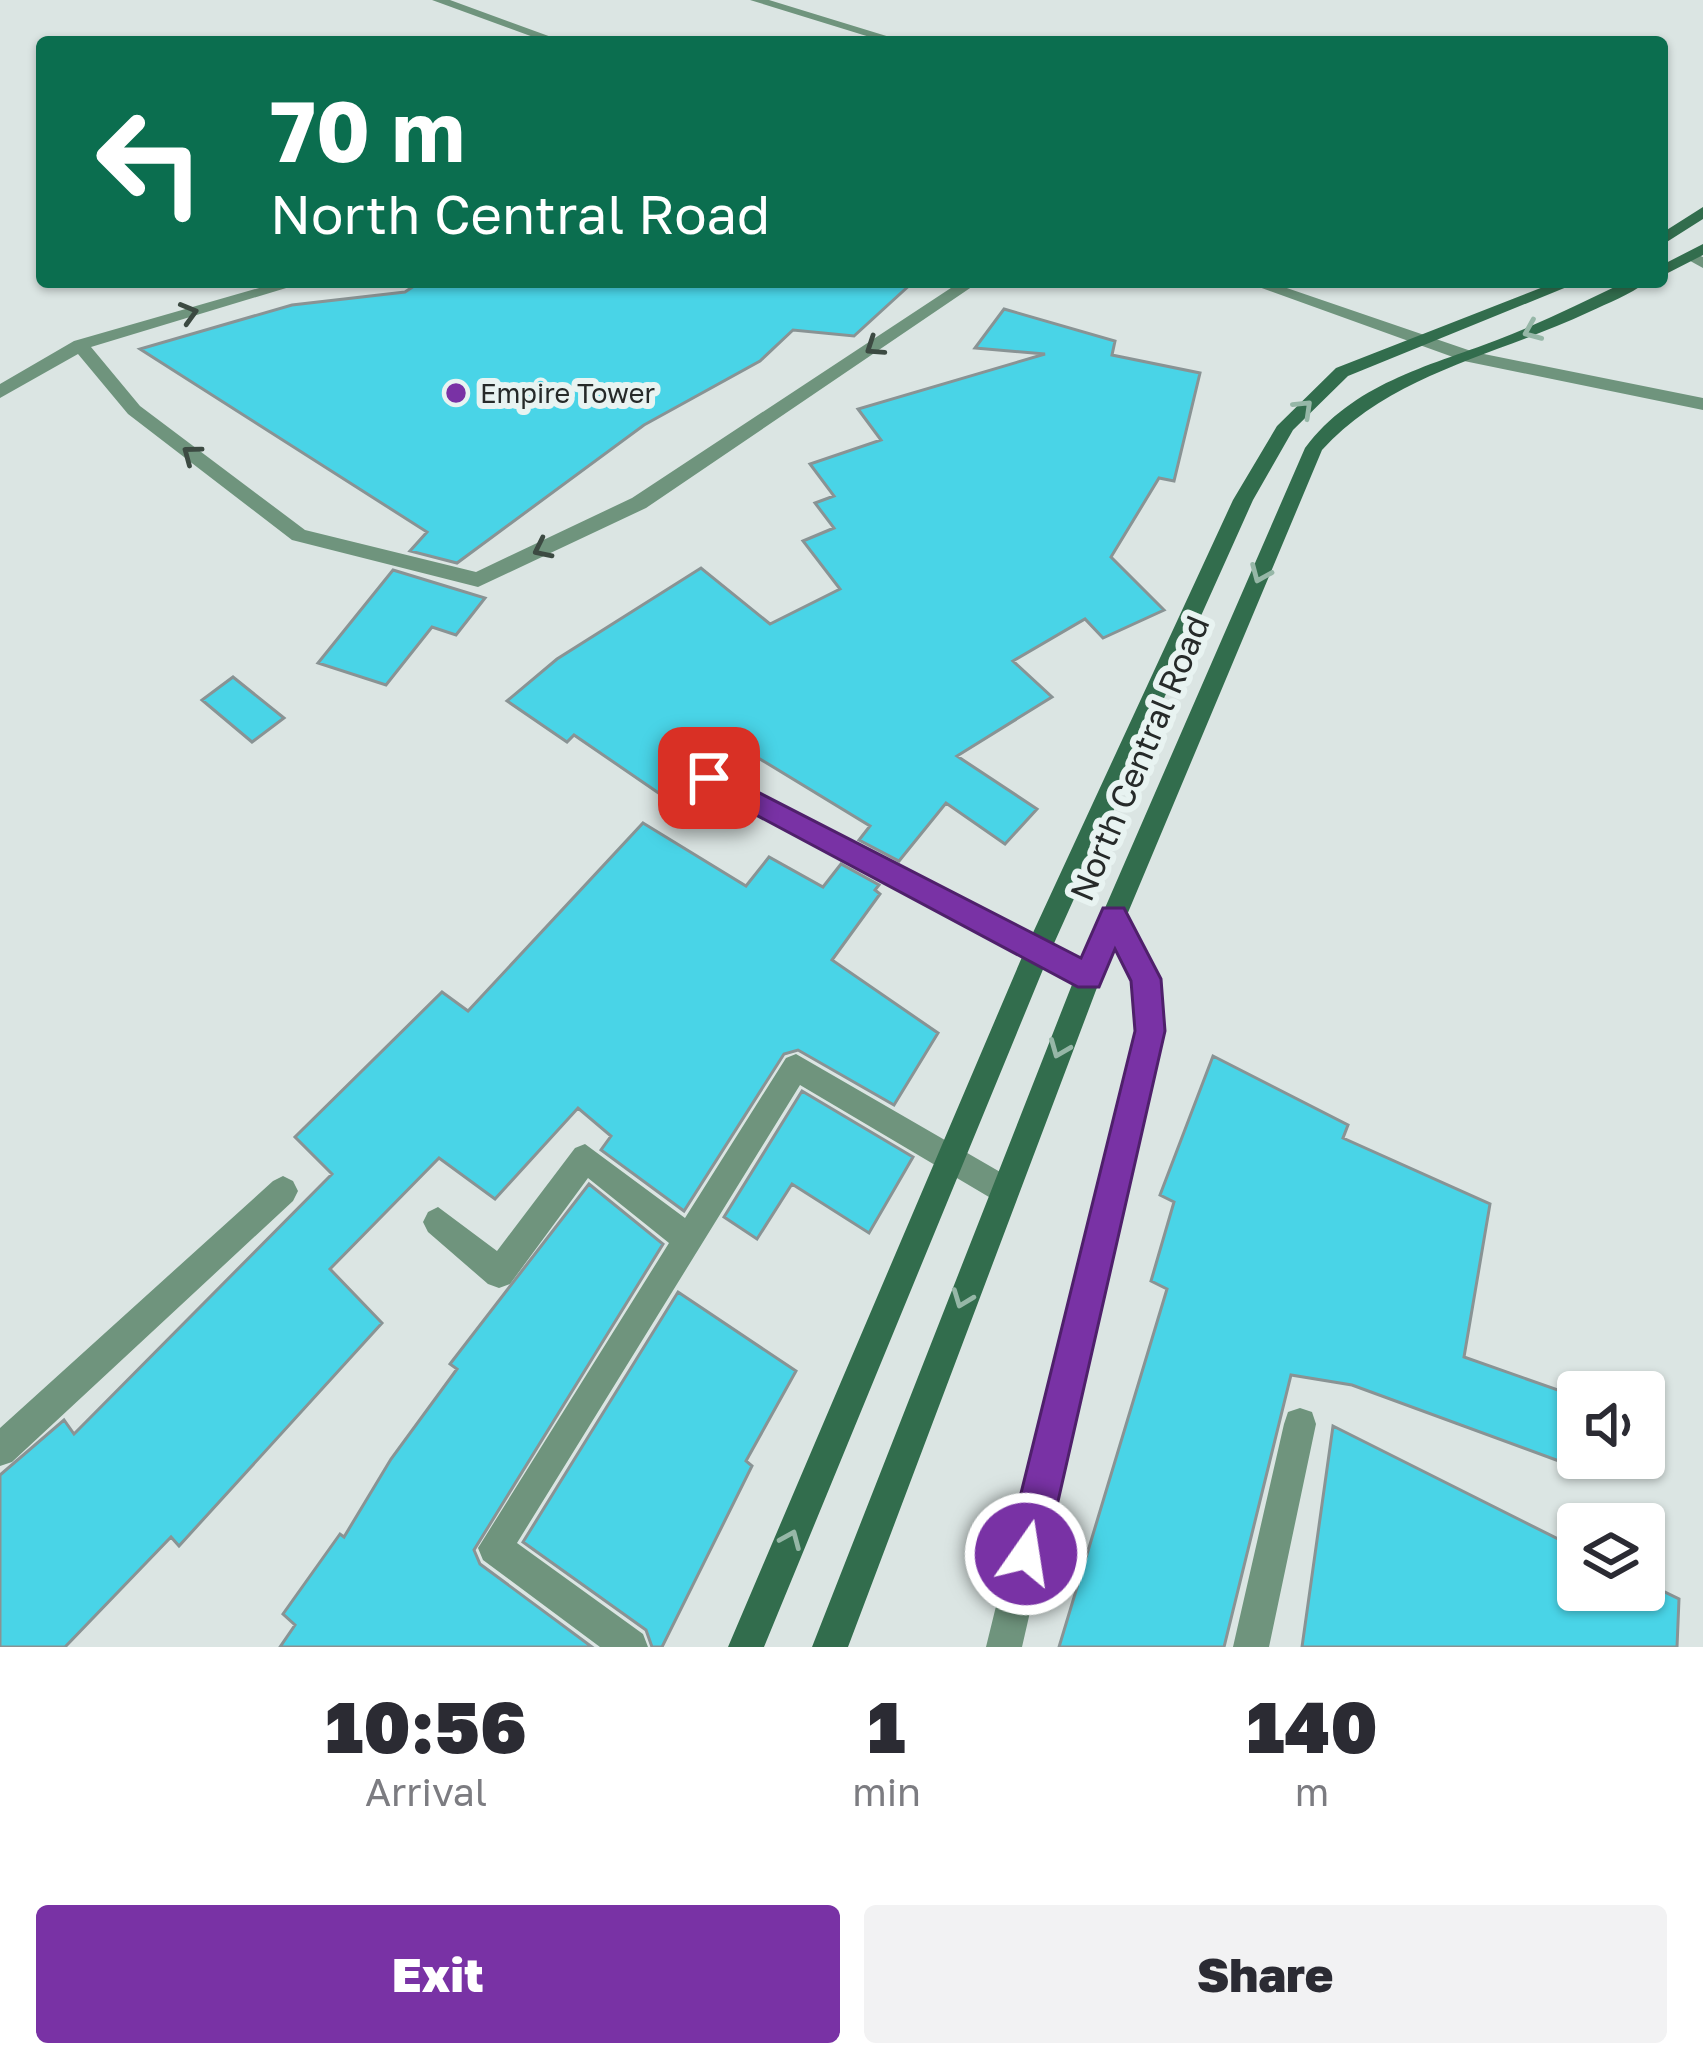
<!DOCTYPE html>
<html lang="en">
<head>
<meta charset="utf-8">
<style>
  body { margin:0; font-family:"Golos Text",sans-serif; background:#f2f2f3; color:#2b2b33; height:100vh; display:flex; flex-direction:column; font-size:45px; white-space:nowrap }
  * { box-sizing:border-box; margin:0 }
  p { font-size:39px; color:#7c7c81 }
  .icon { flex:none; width:66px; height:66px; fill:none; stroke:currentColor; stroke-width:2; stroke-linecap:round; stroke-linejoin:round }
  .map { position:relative; height:1647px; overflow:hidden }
  .sheet { display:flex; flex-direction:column; background:#fff; flex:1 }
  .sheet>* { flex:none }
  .top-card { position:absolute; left:36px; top:36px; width:1632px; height:252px; border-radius:12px; box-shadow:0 3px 9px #0004; background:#0b6e4f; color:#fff; overflow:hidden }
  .controls { position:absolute; left:1557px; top:1371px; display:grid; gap:24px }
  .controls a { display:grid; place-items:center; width:108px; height:108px; border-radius:12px; background:#fff; box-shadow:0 3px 9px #0004; font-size:60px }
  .pin { position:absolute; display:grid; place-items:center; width:102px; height:102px; color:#fff; margin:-51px; border-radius:24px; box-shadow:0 6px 18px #0006 }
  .me { position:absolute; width:132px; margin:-66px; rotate:13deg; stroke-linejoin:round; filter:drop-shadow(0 0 9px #0008) }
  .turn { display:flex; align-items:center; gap:42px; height:252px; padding:0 36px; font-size:54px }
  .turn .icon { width:156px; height:156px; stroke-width:2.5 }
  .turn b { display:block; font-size:84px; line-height:102px }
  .eta { display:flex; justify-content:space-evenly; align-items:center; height:204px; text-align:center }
  .eta b { font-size:72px; font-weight:800; line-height:84px }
  .cta { display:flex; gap:24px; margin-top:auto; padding:24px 36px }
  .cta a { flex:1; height:138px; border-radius:12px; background:#7932a5; color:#fff; font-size:48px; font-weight:800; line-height:138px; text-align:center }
  .cta a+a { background:#f2f2f3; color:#2b2b33 }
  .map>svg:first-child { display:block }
</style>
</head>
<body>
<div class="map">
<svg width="1703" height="1647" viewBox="0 0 1703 1647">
  <rect width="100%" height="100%" fill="#dbe5e3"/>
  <path fill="#49d4e7" stroke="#899394" stroke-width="3" d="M420,282H913L854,336L793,330L760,361L644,425L457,563L410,551L427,532L140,349L292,305L405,292Z
    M1004,309L1115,341L1112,355L1200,373L1174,481L1159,478L1111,557L1164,610L1103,638L1085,619L1013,661L1052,697L957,756L1037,809L1005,844L946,803L899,861L859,840L870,826L724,737L663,796L574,735L567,742L507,701L557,659L701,568L770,624L840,589L803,541L834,528L815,503L834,496L810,464L881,440L858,409L1045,354L975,348Z
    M393,570L485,598L456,635L432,627L386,685L318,663Z
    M233,677L284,718L252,742L202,700Z
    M643,823L746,886L769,857L823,887L841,864L879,885L875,890L880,894L832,960L938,1033L894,1105L798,1050L784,1054L684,1211L601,1150L611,1136L578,1108L495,1199L439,1158L330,1269L382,1323L179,1546L171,1537L65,1647H0V1475L64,1420L74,1434L332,1174L295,1137L442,992L468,1011Z
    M1213,1056L1348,1125L1343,1138L1490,1204L1464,1357L1578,1397V1468L1352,1385L1291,1375L1224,1647H1059L1167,1289L1151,1281L1174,1202L1160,1195Z
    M802,1091L913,1157L869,1233L792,1184L757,1239L724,1217Z
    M589,1184L663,1244L474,1550L480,1564L592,1647H280L295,1625L283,1614L340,1534L344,1537L391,1459L457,1369L450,1364Z
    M678,1292L796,1371L746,1461L752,1466L662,1647H652L646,1630L523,1542Z
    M1333,1426L1578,1549V1590H1644V1582L1679,1599L1677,1647H1302Z"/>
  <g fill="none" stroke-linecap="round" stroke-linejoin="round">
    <path fill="#6f947d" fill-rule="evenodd" d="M750,0H769L906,42H886Z
      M280,282H306L91,347L140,406L305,530L476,572L632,498L960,282H979L646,508L478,587L292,540L128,414L78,354L0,398V384L74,341Z"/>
    <path fill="#6f947d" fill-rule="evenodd" d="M432,0H450L565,42H547Z
      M1691,252L1703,257V268L1683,257Z
      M1245,282H1269L1474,352L1703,398V410L1464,361Z
      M709,768L1097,968L1101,977L1097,986L1088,989L1079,986L701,785L697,778L701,771Z
      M1114,906L1123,909L1159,979L1163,1031L1022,1647H986L1137,1031L1133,980L1101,917L1105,909Z
      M796,1054L1014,1180L1019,1190L1014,1200L1004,1205L994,1200L800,1085L517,1543L643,1634L648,1647H600L483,1560L478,1548L669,1243L588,1178L510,1284L499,1288L488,1284L428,1232L423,1222L428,1212L438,1207L497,1251L575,1148L585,1144L685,1218L786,1058Z
      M283,1176L293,1181L298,1191L293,1201L12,1462L0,1466V1428L273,1181Z
      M1300,1408L1312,1412L1316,1424L1269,1647H1233L1284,1424L1288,1412Z"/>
    <path fill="#326d4d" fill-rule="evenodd" d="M1703,207V219L1662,245V233Z
      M1703,244V255L1662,276V265Z
      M1556,282H1579L1348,376L1293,430L1253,500L1051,950L764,1647H728L1025,950L1233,500L1277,426L1336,368Z
      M1625,282H1646C1630,295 1608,303 1589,312C1498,355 1392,373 1322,450L1101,977L848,1647H812L1075,977L1305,448C1353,384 1426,367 1497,340C1541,323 1583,302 1625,282Z"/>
  </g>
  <defs><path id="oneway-chevron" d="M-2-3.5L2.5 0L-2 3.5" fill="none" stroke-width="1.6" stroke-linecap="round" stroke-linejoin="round" transform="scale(3)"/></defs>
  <g stroke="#3c4a42">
    <use href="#oneway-chevron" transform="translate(189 313) rotate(-16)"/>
    <use href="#oneway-chevron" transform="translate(874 347) rotate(146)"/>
    <use href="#oneway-chevron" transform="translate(191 454) rotate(-143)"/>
    <use href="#oneway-chevron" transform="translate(542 549) rotate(154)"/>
  </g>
  <g stroke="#96b7a7">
    <use href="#oneway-chevron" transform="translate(1532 331) rotate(157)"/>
    <use href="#oneway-chevron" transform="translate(1304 408) rotate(-44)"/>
    <use href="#oneway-chevron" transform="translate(1260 574) rotate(113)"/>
    <use href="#oneway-chevron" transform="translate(1059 1049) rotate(112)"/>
    <use href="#oneway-chevron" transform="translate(962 1299) rotate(111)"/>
    <use href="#oneway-chevron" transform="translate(791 1539) rotate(-67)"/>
  </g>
  <path fill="#7932a5" stroke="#4f206b" stroke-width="3" d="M709,767L1081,958L1103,908H1124L1161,979L1165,1031L1046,1554L1040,1568L1026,1574L1012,1568L1006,1554L1135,1031L1131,981L1115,949L1099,987H1078L700,785L696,778Z"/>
  <circle fill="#7932a5" stroke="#e8f3f1" stroke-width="4.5" cx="456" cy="393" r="12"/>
  <g text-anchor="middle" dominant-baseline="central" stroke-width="12" stroke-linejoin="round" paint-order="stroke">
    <g font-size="27" fill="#262a29" stroke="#e8f3f1" text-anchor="start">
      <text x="480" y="393">Empire Tower</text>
    </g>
    <g font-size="33" fill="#262a29" stroke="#e8f3f1">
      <text transform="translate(1139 758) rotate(-67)">North Central Road</text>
    </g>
  </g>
</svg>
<div class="controls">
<a><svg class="icon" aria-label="sound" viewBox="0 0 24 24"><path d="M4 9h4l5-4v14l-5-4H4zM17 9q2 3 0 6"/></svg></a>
<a><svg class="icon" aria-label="layers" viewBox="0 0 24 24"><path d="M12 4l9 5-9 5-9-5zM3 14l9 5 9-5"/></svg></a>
</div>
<div class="pin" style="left:709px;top:778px;background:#d93025"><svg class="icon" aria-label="arrive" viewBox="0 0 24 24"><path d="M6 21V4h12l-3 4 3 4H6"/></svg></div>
<svg class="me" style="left:1026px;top:1554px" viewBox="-20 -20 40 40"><circle r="17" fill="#7932a5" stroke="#fff" stroke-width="3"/><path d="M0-11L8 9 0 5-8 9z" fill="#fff"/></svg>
<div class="top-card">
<div class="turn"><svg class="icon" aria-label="left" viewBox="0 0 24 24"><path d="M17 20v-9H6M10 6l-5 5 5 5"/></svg><div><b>70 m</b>North Central Road</div></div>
</div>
</div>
<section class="sheet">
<div class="eta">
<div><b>10:56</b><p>Arrival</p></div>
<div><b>1</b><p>min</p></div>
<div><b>140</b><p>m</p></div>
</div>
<div class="cta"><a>Exit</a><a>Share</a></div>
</section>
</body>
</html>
